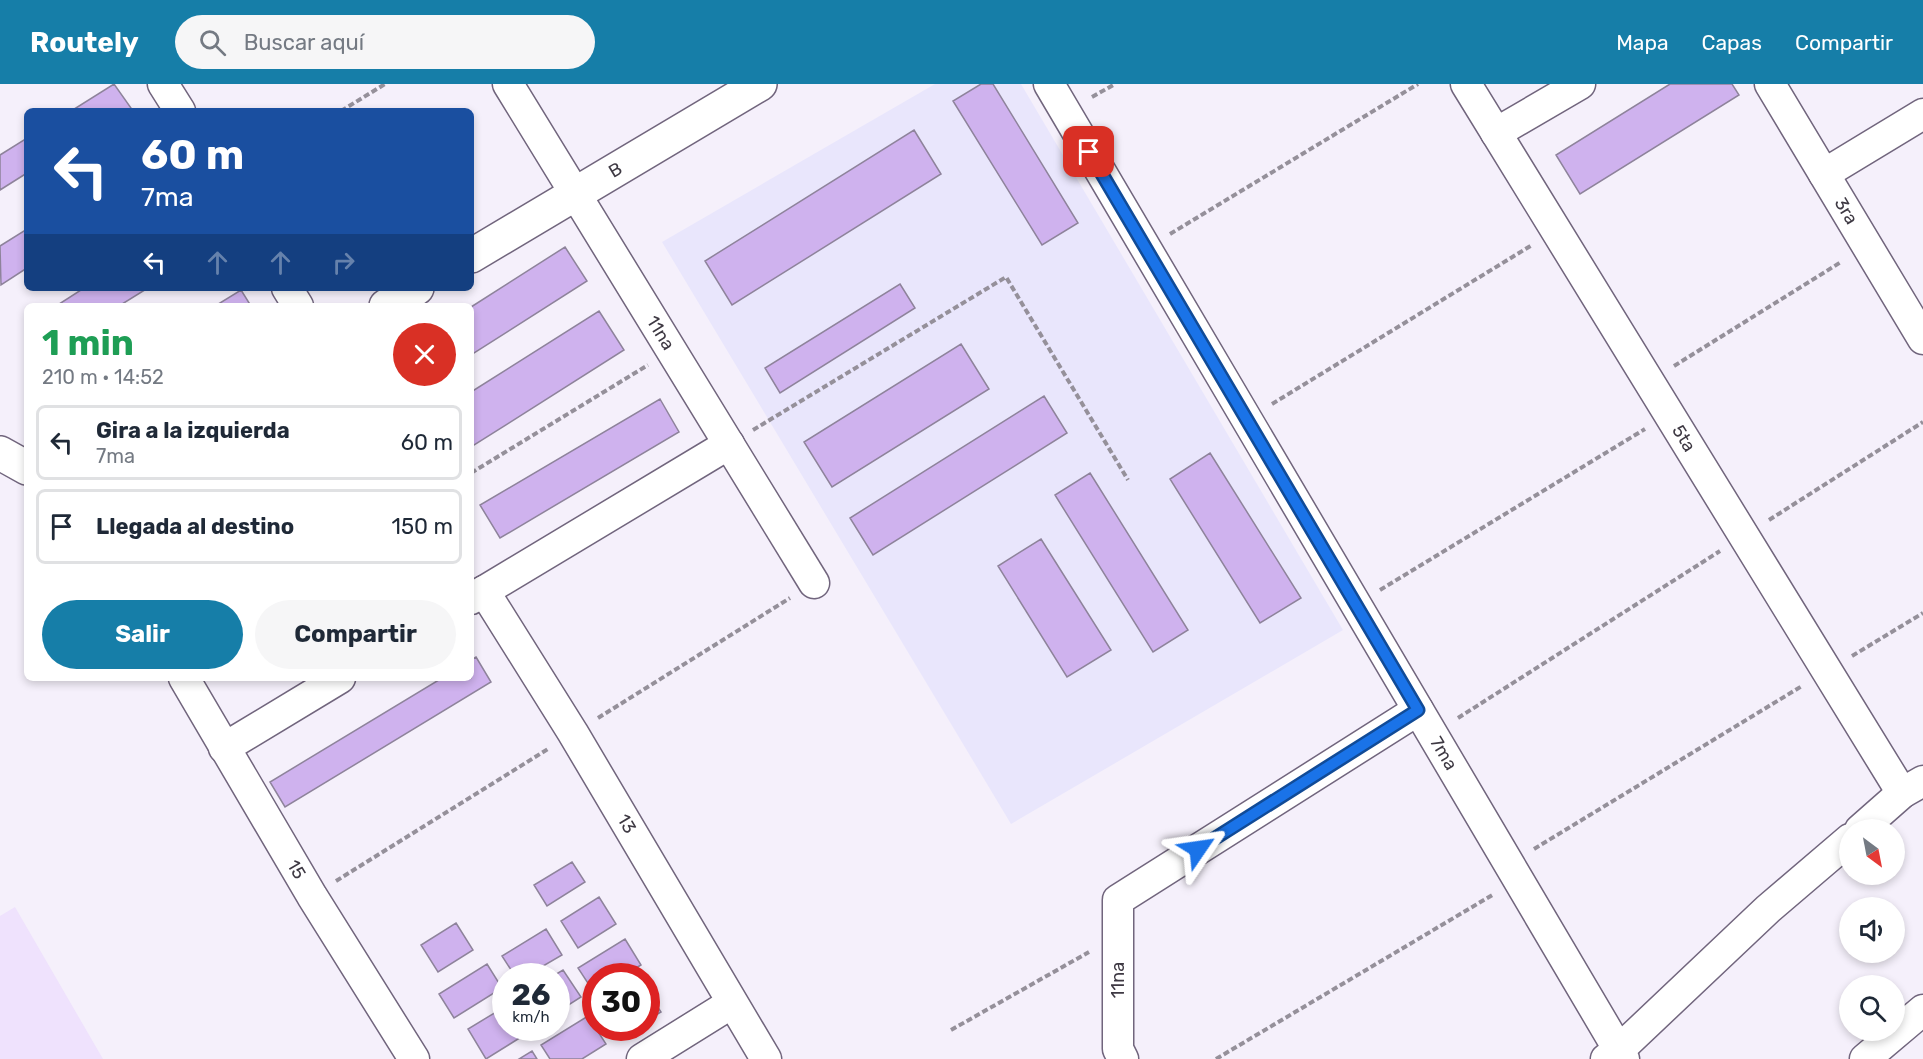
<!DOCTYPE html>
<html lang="es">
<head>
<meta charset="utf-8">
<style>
  body { margin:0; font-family:Rubik,sans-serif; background:#f6f6f7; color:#1f2937; height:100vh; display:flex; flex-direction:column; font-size:22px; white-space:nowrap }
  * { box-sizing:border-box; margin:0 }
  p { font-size:20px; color:#747a83 }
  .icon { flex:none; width:33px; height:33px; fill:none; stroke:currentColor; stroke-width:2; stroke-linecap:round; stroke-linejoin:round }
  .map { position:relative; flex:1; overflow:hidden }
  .sheet { position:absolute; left:24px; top:219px; width:450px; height:378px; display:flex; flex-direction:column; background:#fff; border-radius:9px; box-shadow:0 3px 9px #0003 }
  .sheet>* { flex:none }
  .top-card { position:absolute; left:24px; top:24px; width:450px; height:183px; border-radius:9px; box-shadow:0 3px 9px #0003; background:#1a4fa0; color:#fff; overflow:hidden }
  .needle { width:39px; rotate:148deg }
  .controls { position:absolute; left:1839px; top:735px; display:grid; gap:12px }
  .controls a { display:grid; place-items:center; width:66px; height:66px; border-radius:50%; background:#fff; box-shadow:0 3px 9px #0003; font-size:30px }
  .speed { position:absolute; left:492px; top:879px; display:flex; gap:12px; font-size:30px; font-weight:700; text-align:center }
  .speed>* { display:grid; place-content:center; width:78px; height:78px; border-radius:50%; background:#fff; box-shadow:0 3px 9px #0003; line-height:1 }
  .speed small { font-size:15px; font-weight:400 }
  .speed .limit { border:9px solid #d22; background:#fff; color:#111 }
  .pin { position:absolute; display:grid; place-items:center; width:51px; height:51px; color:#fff; margin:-26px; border-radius:12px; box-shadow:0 3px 9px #0006 }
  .me { position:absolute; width:66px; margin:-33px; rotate:58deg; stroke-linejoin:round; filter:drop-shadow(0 0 4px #0008) }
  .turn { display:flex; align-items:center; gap:21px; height:126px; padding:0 18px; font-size:27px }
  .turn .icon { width:78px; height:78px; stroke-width:2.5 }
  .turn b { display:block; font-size:42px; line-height:51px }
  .lanes { display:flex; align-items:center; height:57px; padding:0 18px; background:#0003; justify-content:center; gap:30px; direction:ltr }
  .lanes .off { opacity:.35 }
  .round { display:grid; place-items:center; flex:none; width:63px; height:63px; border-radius:32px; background:#f6f6f7 }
  .headline { display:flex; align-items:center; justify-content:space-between; height:102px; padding:0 18px }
  h1 { font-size:36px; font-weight:700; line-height:45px; color:#1e9e55 }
  .cta { display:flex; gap:12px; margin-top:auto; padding:12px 18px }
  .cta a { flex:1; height:69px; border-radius:36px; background:#167ea8; color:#fff; font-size:24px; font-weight:700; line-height:69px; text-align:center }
  .cta a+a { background:#f6f6f7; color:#1f2937 }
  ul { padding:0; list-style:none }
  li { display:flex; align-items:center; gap:18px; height:75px; margin:0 12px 9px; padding:0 6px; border:3px solid #e0e1e3; border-radius:9px }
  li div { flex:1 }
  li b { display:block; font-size:22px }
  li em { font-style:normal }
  header { display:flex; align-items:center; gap:36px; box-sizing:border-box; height:84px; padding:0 30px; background:#167ea8; color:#fff }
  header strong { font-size:28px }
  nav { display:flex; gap:33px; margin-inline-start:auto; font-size:21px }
  .search { width:420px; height:54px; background:#f6f6f7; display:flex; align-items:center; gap:15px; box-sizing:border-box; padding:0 21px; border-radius:33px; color:#747a83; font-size:22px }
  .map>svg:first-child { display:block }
</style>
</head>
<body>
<header>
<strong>Routely</strong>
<div class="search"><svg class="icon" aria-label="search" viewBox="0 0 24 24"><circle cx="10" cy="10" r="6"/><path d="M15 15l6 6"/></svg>Buscar aquí</div>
<nav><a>Mapa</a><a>Capas</a><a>Compartir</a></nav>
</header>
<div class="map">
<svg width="1923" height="975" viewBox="0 0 1923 975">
  <rect width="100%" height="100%" fill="#f5f0fb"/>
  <path fill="#efe2fd" d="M15,823L103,975H0V832Z"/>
  <path fill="#e9e6fc" d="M935,0H1021L1343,546L1011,740L662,158Z"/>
  <path fill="#cfb2ee" stroke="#8e839b" stroke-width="1.5" d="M114,0L131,24L127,27H71Z
    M981,0H993L1078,139L1042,161L953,17Z
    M1670,0H1732L1739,11L1580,110L1556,71Z
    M914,46L941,90L732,221L705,177Z
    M27,54V89L0,106V71Z
    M27,145V184L1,201L0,162Z
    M565,163L587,197L471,271V223Z
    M900,200L915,224L780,309L765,284Z
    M84,204H148L119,222H56Z
    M241,206L251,222H215Z
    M599,227L624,266L471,363V308Z
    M961,260L989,305L832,403L804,358Z
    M1044,312L1067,349L873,471L850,434Z
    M660,315L679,348L500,454L480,421Z
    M1210,369L1301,514L1260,539L1170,395Z
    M1090,389L1188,546L1153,568L1055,411Z
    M1041,455L1111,566L1067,593L998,482Z
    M476,573L491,598L285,723L270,698L442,594H471V576Z
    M572,778L585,798L547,822L534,801Z
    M599,813L616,840L578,864L561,837Z
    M456,839L473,866L438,888L421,861Z
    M546,845L562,871L526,892H515L502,872Z
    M625,855L641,881L623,892H596L595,910L578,884Z
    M487,880L502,904L454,934L439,910Z
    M563,886L581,913L556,929V892H553Z
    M646,905L661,928L646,937Z
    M506,922V944H522L526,950L486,975L468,945Z
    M588,932L606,960L582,975H550L541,961Z
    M613,944H636L620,954Z
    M532,967L537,975H519Z"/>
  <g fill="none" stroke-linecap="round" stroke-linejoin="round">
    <g stroke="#71657d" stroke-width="33">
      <g id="street">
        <path d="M163,0L180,27"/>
        <path id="s1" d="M508,0L814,499"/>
        <path id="s2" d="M1049,0L1624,975"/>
        <path id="s3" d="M1466,0L1902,709"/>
        <path id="s4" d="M1770,0L1923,255"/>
        <path d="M1496,49L1580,0"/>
        <path d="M1824,90L1923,30"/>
        <path d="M287,204L298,222"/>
        <path id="s5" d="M484,507L573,649L766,975"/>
        <path d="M471,515L729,360"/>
        <path id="s6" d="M184,594L312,812L414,975"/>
        <path d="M224,664L340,594"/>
        <path d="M1860,746L1902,709L1923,697"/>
        <path d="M642,975L732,919"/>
        <path d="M1123,975L1118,965V816L1418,626"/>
        <path d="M1606,975L1619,966L1768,825L1850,755"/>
        <path d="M1865,975L1923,926"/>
      </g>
    </g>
    <g stroke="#71657d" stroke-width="36">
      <g id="secondary">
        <path id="s7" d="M471,172L760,0"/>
        <path d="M386,222L417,204"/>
        <path d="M0,369L27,384"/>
      </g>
    </g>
    <path stroke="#95909a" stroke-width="4" stroke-dasharray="6 3" stroke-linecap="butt" d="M1092,13L1115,0
      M341,27L385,0
      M1170,150L1418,0
      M1674,282L1841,178
      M1272,320L1532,161
      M753,346L1006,193L1128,396
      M471,389L648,281
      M1769,436L1923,338
      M1380,506L1645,345
      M1852,572L1923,529
      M598,634L790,514
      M1458,634L1720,467
      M1534,765L1802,602
      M336,797L548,665
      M951,946L1089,868
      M1216,975L1494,810"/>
    <use href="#street" stroke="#fff" stroke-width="30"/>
    <use href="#secondary" stroke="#fff" stroke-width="33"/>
  </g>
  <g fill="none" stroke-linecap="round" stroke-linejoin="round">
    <g stroke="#114b97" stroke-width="15">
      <path id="route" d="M1089,68L1418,626L1198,765"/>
    </g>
    <use href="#route" stroke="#1a73e8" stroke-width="10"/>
  </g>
  <g text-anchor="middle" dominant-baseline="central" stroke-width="4.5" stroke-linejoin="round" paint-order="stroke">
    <g font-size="18" fill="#3e3943" stroke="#fff">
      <text stroke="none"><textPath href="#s7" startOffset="168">B</textPath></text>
      <text stroke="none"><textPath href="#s4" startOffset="148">3ra</textPath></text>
      <text stroke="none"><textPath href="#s1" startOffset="292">11na</textPath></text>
      <text stroke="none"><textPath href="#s3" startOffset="416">5ta</textPath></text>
      <text stroke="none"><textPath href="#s2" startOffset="777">7ma</textPath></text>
      <text stroke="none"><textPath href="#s5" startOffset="273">13</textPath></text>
      <text stroke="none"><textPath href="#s6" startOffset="222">15</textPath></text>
      <text transform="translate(1118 896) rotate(-90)">11na</text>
    </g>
  </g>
</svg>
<div class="controls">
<a><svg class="needle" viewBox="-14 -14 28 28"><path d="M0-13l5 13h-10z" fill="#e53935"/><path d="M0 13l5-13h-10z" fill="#747a83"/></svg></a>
<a><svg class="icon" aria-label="sound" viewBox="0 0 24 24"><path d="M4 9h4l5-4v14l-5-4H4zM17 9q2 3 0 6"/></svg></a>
<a><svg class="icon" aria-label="search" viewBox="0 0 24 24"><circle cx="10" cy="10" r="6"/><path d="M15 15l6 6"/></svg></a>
</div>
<div class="speed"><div>26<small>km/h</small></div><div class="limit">30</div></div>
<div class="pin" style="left:1089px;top:68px;background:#d93025"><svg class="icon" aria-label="arrive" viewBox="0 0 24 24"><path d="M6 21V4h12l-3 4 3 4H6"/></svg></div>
<svg class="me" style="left:1198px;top:765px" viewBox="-20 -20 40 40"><path d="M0-17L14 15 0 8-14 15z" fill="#1a73e8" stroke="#fff" stroke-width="4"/></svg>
<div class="top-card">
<div class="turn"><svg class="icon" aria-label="left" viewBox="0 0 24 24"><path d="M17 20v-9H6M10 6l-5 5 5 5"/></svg><div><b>60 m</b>7ma</div></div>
<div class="lanes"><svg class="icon" aria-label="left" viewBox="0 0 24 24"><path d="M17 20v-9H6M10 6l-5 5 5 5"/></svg><svg class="icon off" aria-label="ahead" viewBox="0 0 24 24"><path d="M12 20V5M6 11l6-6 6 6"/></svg><svg class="icon off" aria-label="ahead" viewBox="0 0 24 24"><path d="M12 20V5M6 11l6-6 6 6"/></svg><svg class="icon off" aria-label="right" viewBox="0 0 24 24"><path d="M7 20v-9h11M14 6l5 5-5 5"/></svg></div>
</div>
<section class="sheet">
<div class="headline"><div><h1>1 min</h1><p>210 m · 14:52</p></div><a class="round" style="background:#d93025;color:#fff"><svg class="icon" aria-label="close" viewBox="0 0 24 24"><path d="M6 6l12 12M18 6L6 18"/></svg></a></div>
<ul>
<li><svg class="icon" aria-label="left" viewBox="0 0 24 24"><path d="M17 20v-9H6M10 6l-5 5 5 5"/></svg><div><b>Gira a la izquierda</b><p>7ma</p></div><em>60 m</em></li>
<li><svg class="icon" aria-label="arrive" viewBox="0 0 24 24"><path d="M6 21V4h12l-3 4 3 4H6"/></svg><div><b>Llegada al destino</b></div><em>150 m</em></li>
</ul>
<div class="cta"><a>Salir</a><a>Compartir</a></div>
</section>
</div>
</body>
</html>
